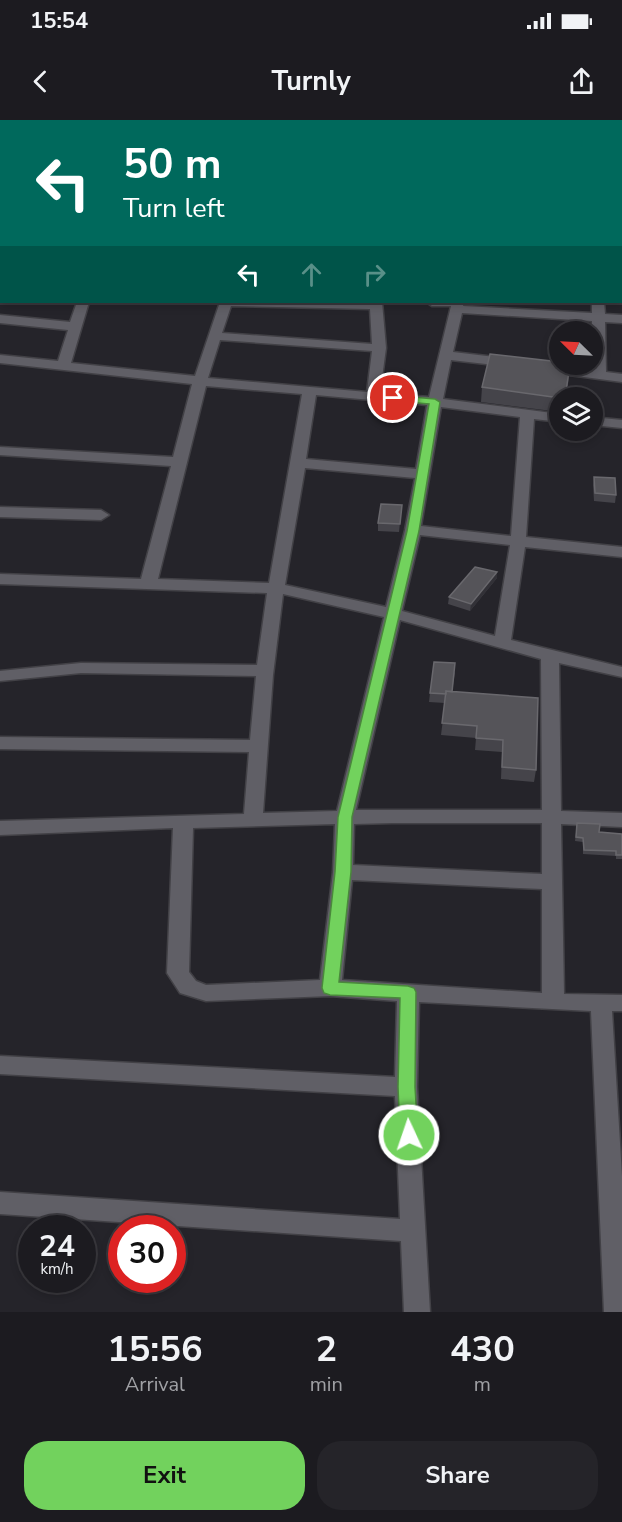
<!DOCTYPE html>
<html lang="en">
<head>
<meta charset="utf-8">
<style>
  body { margin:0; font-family:"Nunito Sans",sans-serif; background:#252429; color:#f1f3f6; height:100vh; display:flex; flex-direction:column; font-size:22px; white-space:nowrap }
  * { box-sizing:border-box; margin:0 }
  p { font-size:20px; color:#a0a1a5 }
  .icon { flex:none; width:33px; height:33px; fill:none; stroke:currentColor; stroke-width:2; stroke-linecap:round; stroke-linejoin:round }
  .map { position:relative; height:1192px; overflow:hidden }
  .side { display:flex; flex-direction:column; background:#1c1b20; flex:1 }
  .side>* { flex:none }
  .guide { position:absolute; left:0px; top:0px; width:622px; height:183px; box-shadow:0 3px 9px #0003,0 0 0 2px #3a393e; background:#00695c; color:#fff; overflow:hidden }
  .needle { width:39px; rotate:294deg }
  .controls { position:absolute; left:549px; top:201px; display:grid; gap:12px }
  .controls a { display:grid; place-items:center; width:54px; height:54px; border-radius:50%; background:#1c1b20; box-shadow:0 3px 9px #0003,0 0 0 2px #3a393e; font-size:30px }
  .speed { position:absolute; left:18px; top:1095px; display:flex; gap:12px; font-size:30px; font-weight:700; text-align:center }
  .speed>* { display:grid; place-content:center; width:78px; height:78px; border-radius:50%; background:#1c1b20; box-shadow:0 3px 9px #0003,0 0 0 2px #3a393e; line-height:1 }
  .speed small { font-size:15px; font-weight:400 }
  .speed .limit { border:9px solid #d22; background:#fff; color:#111 }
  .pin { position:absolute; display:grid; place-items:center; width:51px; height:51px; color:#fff; margin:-26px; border:3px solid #fff; border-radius:50%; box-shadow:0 2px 6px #0007 }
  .me { position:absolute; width:66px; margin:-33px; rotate:357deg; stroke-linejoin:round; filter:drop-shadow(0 0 4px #0008) }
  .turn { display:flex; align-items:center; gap:21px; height:126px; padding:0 24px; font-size:27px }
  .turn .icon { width:78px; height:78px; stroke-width:2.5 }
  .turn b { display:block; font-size:42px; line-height:51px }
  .lanes { display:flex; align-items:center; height:57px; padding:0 24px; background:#0003; justify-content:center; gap:30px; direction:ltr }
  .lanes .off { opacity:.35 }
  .eta { display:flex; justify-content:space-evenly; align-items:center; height:102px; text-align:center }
  .eta b { font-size:36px; font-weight:700; line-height:42px }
  .button { display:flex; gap:12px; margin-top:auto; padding:12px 24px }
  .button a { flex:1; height:69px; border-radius:24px; background:#72d25d; color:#111; font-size:24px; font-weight:700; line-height:69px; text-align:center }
  .button a+a { background:#252429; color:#f1f3f6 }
  .status { display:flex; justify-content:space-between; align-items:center; height:42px; padding:0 30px; background:#1c1b20; direction:ltr }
  .status svg { height:16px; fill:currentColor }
  header { display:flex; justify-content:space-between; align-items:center; height:78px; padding:0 24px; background:#1c1b20; font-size:27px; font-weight:700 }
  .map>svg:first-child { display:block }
</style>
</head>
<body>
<div class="status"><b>15:54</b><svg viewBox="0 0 49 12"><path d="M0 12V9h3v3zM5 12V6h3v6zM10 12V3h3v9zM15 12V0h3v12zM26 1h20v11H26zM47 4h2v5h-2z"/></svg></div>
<header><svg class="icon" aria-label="back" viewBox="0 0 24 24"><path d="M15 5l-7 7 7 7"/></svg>Turnly<svg class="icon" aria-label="share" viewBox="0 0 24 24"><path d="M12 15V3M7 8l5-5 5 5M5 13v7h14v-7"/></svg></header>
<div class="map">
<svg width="622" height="1192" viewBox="0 0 622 1192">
  <rect width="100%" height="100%" fill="#25242a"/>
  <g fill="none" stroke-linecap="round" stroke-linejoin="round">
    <g stroke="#424146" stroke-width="3">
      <path id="street" d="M58,0H68L57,2Z
        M140,0H150L139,2Z
        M224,0H234V2H224Z
        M351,0H361L350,2Z
        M465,0H475L464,2Z
        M570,0H580V2H570Z
        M0,31H2V37H0Z
        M621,33H622V39H621Z
        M0,84H2V90H0Z
        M621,103H622V109H621Z
        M621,122H622V130H621Z
        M0,132H2V140H0Z
        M77,182H89L71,243L195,256L220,182H382L386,228L380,273L429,277L451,186H432L426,182H464L463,186L592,193V182H604L605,194L622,195V203L605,202L606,252L622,254V262L546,252L539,248L546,244L592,250V201L462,193L453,232L513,239L520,243L513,247L451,240L443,279L560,294V302L534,299L526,417L622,427V437L525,427L511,520L622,547V557L559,543L561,691L622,693V707L561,704L564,874L622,875V891H612L622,1056V1192H604L591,891L419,882L417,967L430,1192H404L401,1121L0,1094V1072L400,1099L395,976L0,954V936L395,957L397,881L330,876L206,881L180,873L167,853L173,708L0,715V701L244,694L249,632L0,629V617L250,620L256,556L81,553L0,561V551L81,543L257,545L267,473L0,464V454L141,459L171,346L0,335V327L173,337L192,264L0,243V235L58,241L68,210L0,203V195L70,202ZM231,186L370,189L372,224L222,213ZM220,220L372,231L367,272L208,258ZM206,266L302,274L269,463L158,459ZM316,275L427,285L416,349L306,339ZM441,287L520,297L511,416L421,406ZM305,348L415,358L405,410L386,487L285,465ZM420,415L510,425L495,516L402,491ZM283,474L384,497L337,691L263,693L273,555ZM400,500L541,539L542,690H356ZM392,703H542V754L353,745L354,704ZM335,704L333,752L320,860L206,865L196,861L189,852L193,708ZM352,760L542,769V873L342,860Z
        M592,297L622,300V308L592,305Z
        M0,387L101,390L109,395L101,400L0,397Z"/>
    </g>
    <use href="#street" fill="#605f66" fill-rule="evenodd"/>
  </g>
  <path fill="#45444a" d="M569,257L566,278H560V292L481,282L482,267Z
    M594,357L616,375L615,383L594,381L593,365Z
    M401,393L399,412L378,411V403Z
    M497,452V458L470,491L448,484L449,477Z
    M455,552L452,572L536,650L534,662L501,659L502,632L475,630L476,618L441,615L445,583L429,582L430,573Z
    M577,703L599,712L622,714V739H616V736L583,734V722L575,721Z"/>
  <path fill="#323137" d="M497,452V458L470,491L471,484Z"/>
  <path fill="#555459" stroke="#69686d" stroke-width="1.5" d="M617,0H622V12H621V2H618Z
    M621,48H622V96L621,97Z
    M490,234L560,242V244H570L565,278H560L482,267Z
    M594,357L615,358L616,375L595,373Z
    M381,384L402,385L400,404L378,403Z
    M475,447L497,452L471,484L449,477Z
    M434,542L455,543L452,572L446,571V574L430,573Z
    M446,571L538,578L536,650L502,647L503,620L476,618L477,606L442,603Z
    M577,703L600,704L599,712L622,714V735H616V731L584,730L583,718L576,717Z"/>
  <path fill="#72d25d" stroke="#4a883c" stroke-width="1.5" d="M390,275L435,279L440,282L419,411L352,697L351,752L339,862L408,866L414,868L416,872L415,967L418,1015L415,1020L409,1022L403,1020L400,1015L398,967L400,878L330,875L324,873L322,868L335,752L338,697L407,411L429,284L393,281L390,280Z"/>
</svg>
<div class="controls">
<a><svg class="needle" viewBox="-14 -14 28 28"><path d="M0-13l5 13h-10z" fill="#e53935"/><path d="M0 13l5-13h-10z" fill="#a0a1a5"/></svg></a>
<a><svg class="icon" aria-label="layers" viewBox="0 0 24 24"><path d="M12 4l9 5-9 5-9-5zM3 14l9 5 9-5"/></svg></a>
</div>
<div class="speed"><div>24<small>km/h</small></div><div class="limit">30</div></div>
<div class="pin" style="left:393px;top:278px;background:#d93025"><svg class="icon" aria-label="arrive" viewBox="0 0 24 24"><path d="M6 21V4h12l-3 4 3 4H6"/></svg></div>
<svg class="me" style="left:409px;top:1015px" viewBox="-20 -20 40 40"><circle r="17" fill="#72d25d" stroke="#fff" stroke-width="3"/><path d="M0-11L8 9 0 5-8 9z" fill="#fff"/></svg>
<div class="guide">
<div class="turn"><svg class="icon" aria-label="left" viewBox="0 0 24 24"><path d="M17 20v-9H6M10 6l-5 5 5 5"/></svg><div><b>50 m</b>Turn left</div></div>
<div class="lanes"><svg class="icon" aria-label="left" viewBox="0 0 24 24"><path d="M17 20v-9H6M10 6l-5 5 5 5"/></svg><svg class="icon off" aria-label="ahead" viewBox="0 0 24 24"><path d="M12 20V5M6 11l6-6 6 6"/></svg><svg class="icon off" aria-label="right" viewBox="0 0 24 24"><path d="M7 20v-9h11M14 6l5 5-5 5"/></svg></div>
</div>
</div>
<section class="side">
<div class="eta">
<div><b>15:56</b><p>Arrival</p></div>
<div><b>2</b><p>min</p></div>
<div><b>430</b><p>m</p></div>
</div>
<div class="button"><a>Exit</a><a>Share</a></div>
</section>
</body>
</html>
